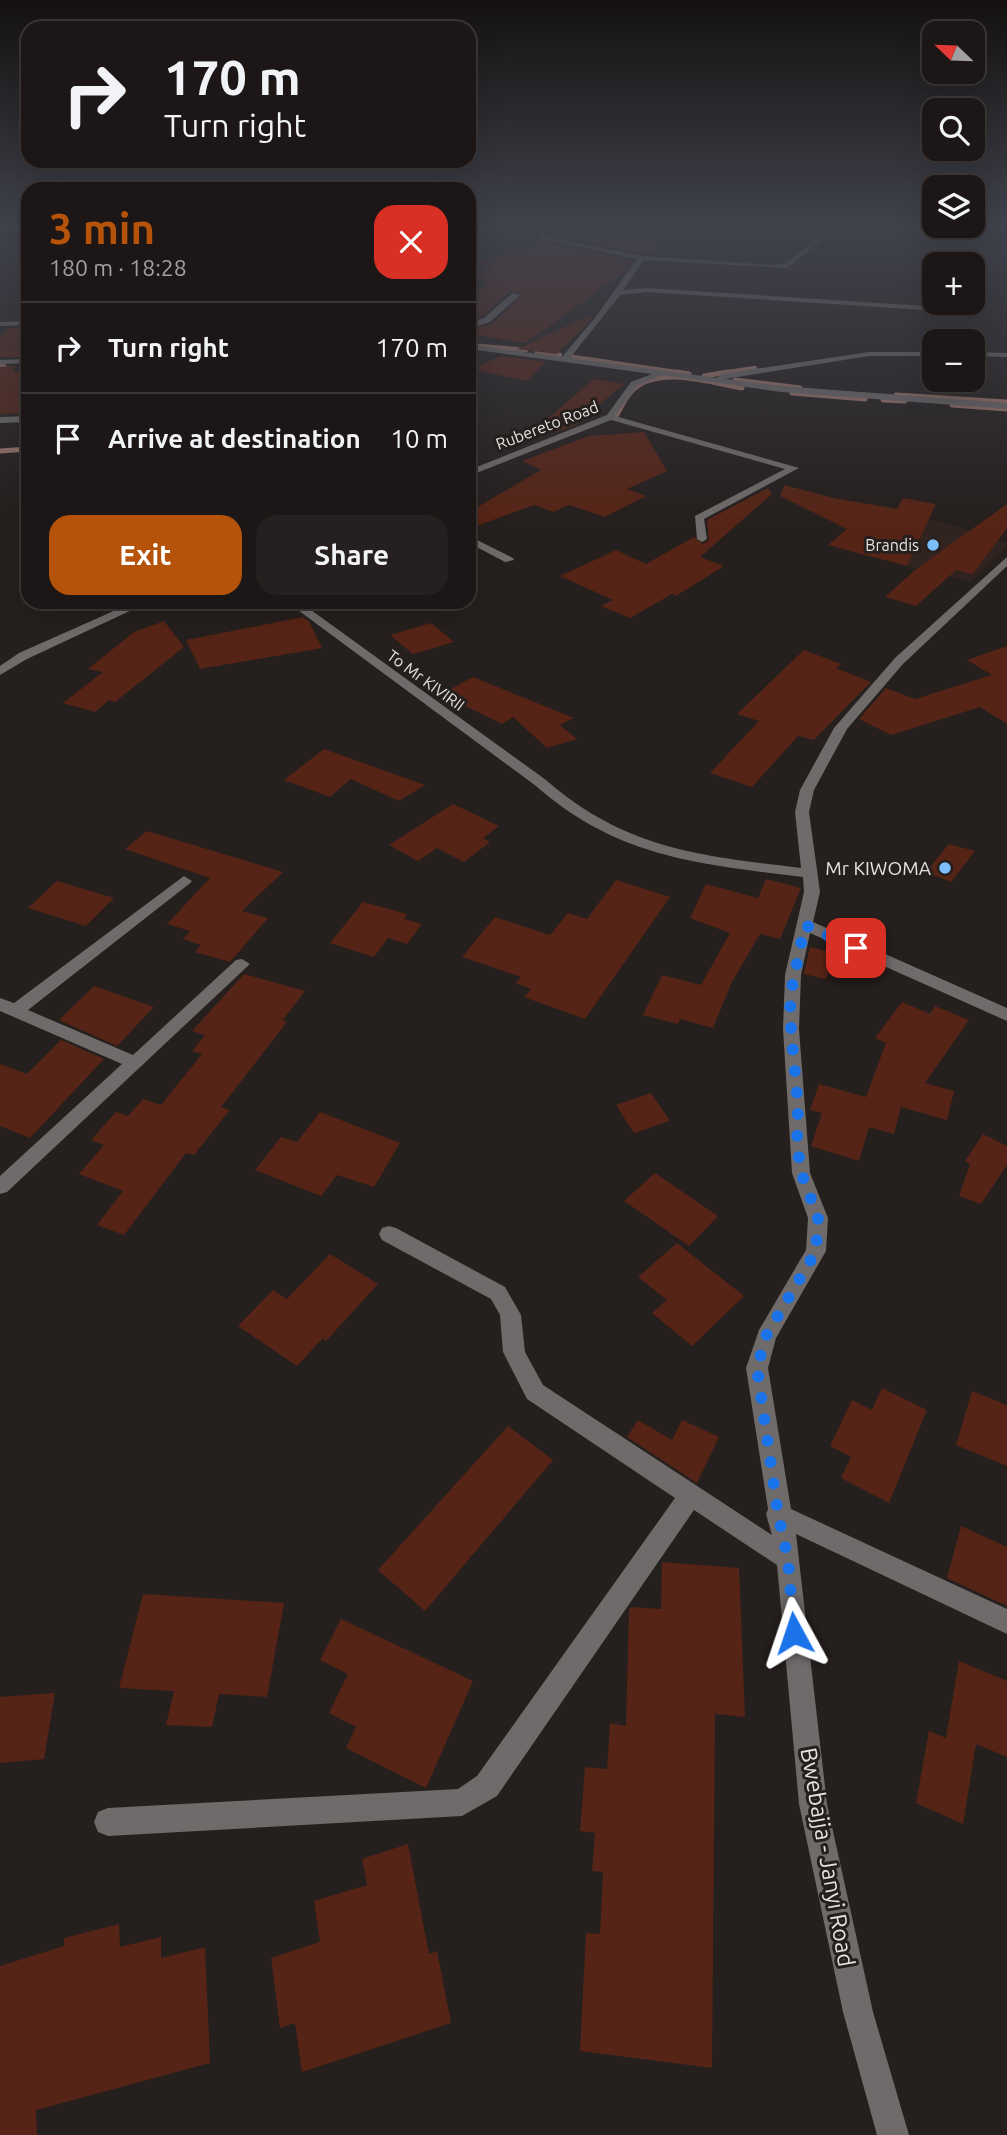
<!DOCTYPE html>
<html lang="en">
<head>
<meta charset="utf-8">
<style>
  body { margin:0; font-family:Ubuntu,sans-serif; background:#25201f; color:#f1f3f6; height:100vh; display:flex; flex-direction:column; font-size:26px; white-space:nowrap }
  * { box-sizing:border-box; margin:0 }
  p { font-size:23px; color:#a09fa1 }
  .icon { flex:none; width:38px; height:38px; fill:none; stroke:currentColor; stroke-width:2; stroke-linecap:round; stroke-linejoin:round }
  .map { position:relative; flex:1; overflow:hidden }
  .sheet { position:absolute; left:21px; top:182px; width:455px; height:427px; display:flex; flex-direction:column; background:#1c1716; border-radius:21px; box-shadow:0 7px 28px #0002,0 0 0 2px #3a3635 }
  .sheet>* { flex:none }
  .hud { position:absolute; left:21px; top:21px; width:455px; height:147px; border-radius:21px; box-shadow:0 7px 28px #0002,0 0 0 2px #3a3635; background:#1c1716; color:#f1f3f6; overflow:hidden }
  .needle { width:46px; rotate:293deg }
  .tools { position:absolute; left:922px; top:21px; display:grid; gap:14px }
  .tools a { display:grid; place-items:center; width:63px; height:63px; border-radius:14px; background:#1c1716; box-shadow:0 7px 28px #0002,0 0 0 2px #3a3635; font-size:35px }
  .pin { position:absolute; display:grid; place-items:center; width:60px; height:60px; color:#fff; margin:-30px; border-radius:14px; box-shadow:0 4px 10px #0006 }
  .me { position:absolute; width:77px; margin:-38px; rotate:355deg; stroke-linejoin:round; filter:drop-shadow(0 0 5px #0008) }
  .turn { display:flex; align-items:center; gap:24px; height:147px; padding:0 28px; font-size:32px }
  .turn .icon { width:91px; height:91px; stroke-width:2.5 }
  .turn b { display:block; font-size:49px; line-height:60px }
  .round { display:grid; place-items:center; flex:none; width:74px; height:74px; border-radius:21px; background:#25201f }
  .summary { display:flex; align-items:center; justify-content:space-between; height:119px; padding:0 28px }
  h1 { font-size:42px; font-weight:700; line-height:52px; color:#b45309 }
  .primary-button { display:flex; gap:14px; margin-top:auto; padding:14px 28px }
  .primary-button a { flex:1; height:80px; border-radius:21px; background:#b45309; color:#fff; font-size:28px; font-weight:700; line-height:80px; text-align:center }
  .primary-button a+a { background:#25201f; color:#f1f3f6 }
  ul { padding:0; list-style:none }
  li { display:flex; align-items:center; gap:21px; height:91px; padding:0 28px; border-top:2px solid #3a3635 }
  li div { flex:1 }
  li b { display:block; font-size:26px }
  li em { font-style:normal }
  .map>svg:first-child { display:block }
</style>
</head>
<body>
<div class="map">
<svg width="1007" height="2135" viewBox="0 0 1007 2135">
  <rect width="100%" height="100%" fill="#251f1d"/>
  <path fill="#312420" d="M883,505L887,507V513L895,517L939,521L1007,543V546L971,582L852,552L866,537L838,527L849,516Z"/>
  <g fill="none" stroke-linecap="round" stroke-linejoin="round">
    <path stroke="#9e766b" stroke-width="4.5" d="M469,345L526,350
      M537,352L560,355
      M573,357L689,374
      M0,366H4
      M716,374L755,368"/>
    <path stroke="#9e766b" stroke-width="5" d="M677,372L689,374
      M704,376L728,372
      M735,380L800,388
      M792,393L865,399
      M896,395L1007,402
      M883,400L905,401
      M952,405L1007,409
      M616,416C622,406 628,391 639,385C666,368 713,383 742,388
      M0,451L28,449"/>
  </g>
  <path fill="#562416" d="M551,232L612,237L619,235L662,245L649,254L642,253L548,234Z
    M539,241L633,261L625,271L526,343L469,334V330L492,324L523,295L511,291L483,316L469,320V299L489,282L473,280L492,267L474,263L529,248Z
    M590,315L592,318L581,330L556,354L517,349Z
    M9,328H28V339L20,357H0V337Z
    M501,356L546,362L526,381L473,369Z
    M16,366L13,372H28V413L0,414V367Z
    M594,379L624,384L575,425L557,432L546,420Z
    M644,432L667,471L627,489L646,496L605,517L569,505L553,512L534,505L469,529V512L541,470L522,461L589,436Z
    M784,485L834,498L897,509L903,498L936,504L907,566L828,545L847,529L780,496Z
    M768,488L772,494L700,557L724,566L676,596L672,594L630,618L601,606L613,600L560,576L616,550L646,564L694,537L703,544L709,540L707,520Z
    M1007,504V528L973,574L956,570L916,606L885,597L915,570Z
    M303,617L309,621L322,648L200,669L186,640Z
    M164,621L184,647L115,702L109,700L95,712L63,703L103,672L88,669L134,632Z
    M431,623L454,642L413,654L390,635Z
    M1007,646V724L980,707L891,735L859,719L886,688L915,699L992,675L967,660Z
    M804,650L841,664L836,668L871,682L814,740L798,736L752,787L710,773L759,721L737,714Z
    M473,677L574,718L560,725L577,739L547,748L513,717L502,724L449,698L453,696L445,692Z
    M324,749L366,764L425,785L399,801L351,779L330,797L284,780Z
    M453,804L499,826L483,838L490,842L464,862L437,848L418,861L389,845Z
    M147,831L283,872L242,911L268,918L230,962L195,952L201,945L183,939L190,931L167,924L210,878L125,849Z
    M949,844L975,851L951,882L926,872Z
    M766,879L801,888L780,939L760,934L732,982L713,1028L680,1019L678,1024L643,1015L662,975L701,985L730,933L690,918L706,884L758,898Z
    M616,880L670,897L585,1019L524,997L531,989L516,983L521,977L462,957L495,917L550,935L568,913L587,919Z
    M57,881L114,898L86,926L28,908Z
    M363,902L407,914L404,919L422,924L407,944L388,938L374,957L330,943Z
    M810,947L835,953L826,979L804,974Z
    M244,974L305,991L283,1020L287,1022L221,1107L230,1110L194,1155L186,1153L124,1235L97,1225L123,1191L79,1174L104,1145L91,1140L116,1112L128,1116L143,1099L161,1105L202,1054L192,1051L205,1035L192,1031Z
    M94,986L154,1007L117,1046L59,1020Z
    M902,1002L930,1014L935,1006L969,1020L925,1083L954,1091L947,1120L901,1107L894,1134L869,1127L859,1161L811,1146L822,1113L810,1110L819,1084L866,1097L886,1043L875,1038Z
    M61,1040L104,1059L30,1138L0,1126V1064L27,1074Z
    M651,1093L670,1121L634,1133L616,1105Z
    M320,1112L400,1143L374,1187L337,1175L321,1196L255,1170L281,1137L297,1142Z
    M983,1134L1007,1146V1165L981,1204L959,1196L970,1164L965,1161Z
    M655,1173L718,1216L689,1246L624,1201Z
    M677,1243L744,1296L692,1346L652,1313L667,1300L638,1277Z
    M330,1254L378,1284L326,1341L323,1338L297,1366L238,1326L273,1290L287,1299Z
    M882,1388L927,1410L889,1503L841,1478L851,1457L830,1446L852,1400L872,1410Z
    M972,1391L1007,1405V1466L956,1445Z
    M638,1420L672,1440L682,1420L719,1437L697,1483L627,1437Z
    M508,1426L553,1460L425,1611L378,1570Z
    M961,1526L1007,1547V1606L947,1578Z
    M662,1562L739,1568L745,1717L715,1714L712,2068L580,2051L586,1933L600,1934L603,1872L592,1871L595,1833L580,1831L585,1767L607,1769L610,1723L626,1726L629,1609L631,1607L661,1609Z
    M143,1594L284,1603L267,1697L219,1694L212,1727L166,1725L174,1691L119,1688Z
    M341,1619L473,1681L426,1788L346,1748L356,1727L329,1713L348,1674L320,1660Z
    M959,1661L1007,1681V1757L976,1744L963,1824L916,1803L929,1731L946,1738Z
    M55,1693L44,1759L0,1763V1697Z
    M408,1844L429,1954L437,1951L451,2023L302,2072L295,2023L280,2028L271,1958L320,1942L314,1901L367,1885L362,1859Z
    M119,1924L120,1947L161,1937V1958L205,1947L210,2063L36,2110L37,2135H0V1966L64,1946V1938Z"/>
  <g fill="none" stroke-linecap="round" stroke-linejoin="round">
    <path fill="#6f6b6a" fill-rule="evenodd" d="M525,224L542,229L544,236L642,256L772,265L785,264L816,239L821,240L787,268L644,260L623,290L647,288L925,306L956,303L925,310L647,292L620,295L570,358L717,378L721,374L869,352H934V356H869L725,379L781,386L1007,403V409L781,392L662,375L637,386L615,416L799,468L704,519L707,539L702,542L697,539L695,516L785,469L611,420L469,476V470L607,415L631,382L652,374L469,349V345L562,357L595,318L637,259L539,238L537,231Z
      M947,260L953,264H946L944,262Z
      M513,293L520,295L490,322L469,328V323L484,318Z
      M28,321V325L0,326V322Z
      M973,352L1007,353V357L973,356Z
      M28,359V363L0,364V360Z
      M28,416V422L0,423V417Z
      M469,536L513,558L514,560L505,562L469,543Z
      M1007,557V566L903,664L847,729L814,790L809,812L820,892L813,922L1007,1008V1021L810,933L801,975L799,1029L810,1173L828,1218L826,1251L776,1338L768,1368L791,1509L1007,1609V1634L796,1534L827,1804L873,2012L909,2135H877L843,2012L799,1804L777,1565L694,1510L497,1796L462,1816L108,1836L98,1832L94,1822L98,1812L108,1808L458,1789L477,1776L675,1498L527,1399L503,1352L500,1315L491,1299L382,1240L379,1234L382,1228L389,1226L396,1228L505,1287L521,1315L525,1352L543,1385L772,1535L766,1514L768,1509L746,1368L759,1330L806,1250L808,1218L792,1173L783,1029L785,975L804,892L803,877C699,864 618,858 536,786L287,602H300L546,780C625,849 701,856 801,868L795,812L800,790L834,728L895,658Z
      M134,602H149L27,659L0,675V666L19,653Z
      M184,876L192,881L189,884L28,1010L133,1055L236,960L242,959L250,964L7,1192L0,1194V1176L122,1064L0,1011V998L14,1003Z"/>
  </g>
  <linearGradient id="sky" x2="0" y2="1"><stop stop-color="#141110"/><stop offset="0.43" stop-color="#40424c"/><stop offset="1" stop-color="#40424c" stop-opacity="0"/></linearGradient>
  <rect width="1007" height="523" fill="url(#sky)"/>
  <g fill="none" stroke-linecap="round" stroke-linejoin="round">
    <path stroke="#1a73e8" stroke-width="12" stroke-dasharray="0 21.6" d="M794,1633L788,1559L778,1514L757,1368L766,1336L816,1251L818,1218L801,1172L797,1144L798,1105L791,1029L790,997L805,925L856,948"/>
  </g>
  <g fill="#7cbef9" stroke="#251f1d" stroke-width="2.5">
    <circle cx="933" cy="545" r="7"/>
    <circle cx="945" cy="868" r="7"/>
  </g>
  <g text-anchor="middle" dominant-baseline="central" stroke-width="6" stroke-linejoin="round" paint-order="stroke">
    <g font-size="16" fill="#e7e2e1" stroke="#251f1d">
      <text transform="translate(547 425) rotate(-21)">Rubereto Road</text>
      <text transform="translate(426 680) rotate(36)">To Mr KIVIRII</text>
    </g>
    <g font-size="16" fill="#e7e2e1" stroke="#251f1d" text-anchor="end">
      <text x="919" y="545">Brandis</text>
    </g>
    <g font-size="19" fill="#e7e2e1" stroke="#251f1d" text-anchor="end">
      <text x="931" y="868">Mr KIWOMA</text>
    </g>
    <g font-size="23" fill="#e7e2e1" stroke="#251f1d">
      <text transform="translate(828 1857) rotate(80)">Bwebajja - Janyi Road</text>
    </g>
  </g>
</svg>
<div class="tools">
<a><svg class="needle" viewBox="-14 -14 28 28"><path d="M0-13l5 13h-10z" fill="#e53935"/><path d="M0 13l5-13h-10z" fill="#a09fa1"/></svg></a>
<a><svg class="icon" aria-label="search" viewBox="0 0 24 24"><circle cx="10" cy="10" r="6"/><path d="M15 15l6 6"/></svg></a>
<a><svg class="icon" aria-label="layers" viewBox="0 0 24 24"><path d="M12 4l9 5-9 5-9-5zM3 14l9 5 9-5"/></svg></a>
<a>+</a>
<a>−</a>
</div>
<div class="pin" style="left:856px;top:948px;background:#d93025"><svg class="icon" aria-label="arrive" viewBox="0 0 24 24"><path d="M6 21V4h12l-3 4 3 4H6"/></svg></div>
<svg class="me" style="left:794px;top:1633px" viewBox="-20 -20 40 40"><path d="M0-17L14 15 0 8-14 15z" fill="#1a73e8" stroke="#fff" stroke-width="4"/></svg>
<div class="hud">
<div class="turn"><svg class="icon" aria-label="right" viewBox="0 0 24 24"><path d="M7 20v-9h11M14 6l5 5-5 5"/></svg><div><b>170 m</b>Turn right</div></div>
</div>
<section class="sheet">
<div class="summary"><div><h1>3 min</h1><p>180 m · 18:28</p></div><a class="round" style="background:#d93025;color:#fff"><svg class="icon" aria-label="close" viewBox="0 0 24 24"><path d="M6 6l12 12M18 6L6 18"/></svg></a></div>
<ul>
<li><svg class="icon" aria-label="right" viewBox="0 0 24 24"><path d="M7 20v-9h11M14 6l5 5-5 5"/></svg><div><b>Turn right</b></div><em>170 m</em></li>
<li><svg class="icon" aria-label="arrive" viewBox="0 0 24 24"><path d="M6 21V4h12l-3 4 3 4H6"/></svg><div><b>Arrive at destination</b></div><em>10 m</em></li>
</ul>
<div class="primary-button"><a>Exit</a><a>Share</a></div>
</section>
</div>
</body>
</html>
